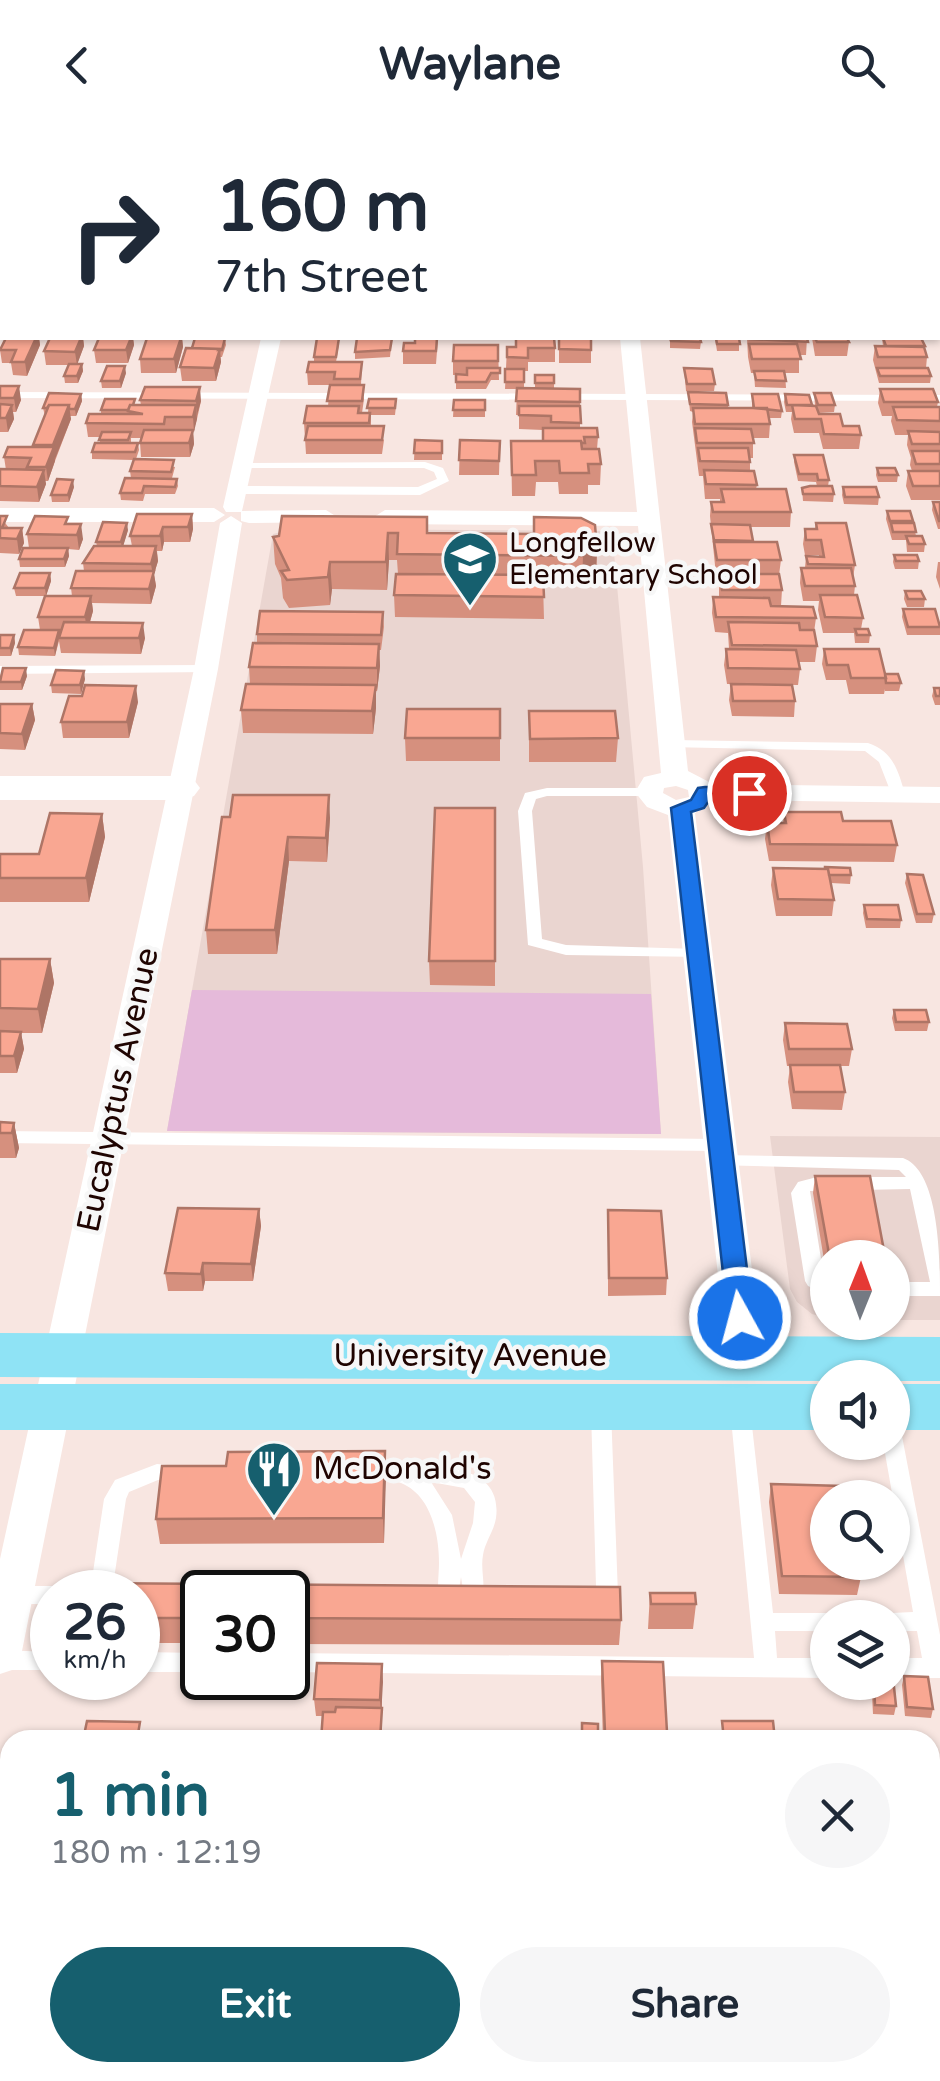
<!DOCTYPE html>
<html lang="en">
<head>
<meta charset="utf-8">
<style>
  body { margin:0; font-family:"Varela Round",sans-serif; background:#f6f6f7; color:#1f2937; height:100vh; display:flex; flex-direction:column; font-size:38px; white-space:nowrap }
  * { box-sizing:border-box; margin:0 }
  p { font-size:32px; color:#747a83 }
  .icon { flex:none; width:55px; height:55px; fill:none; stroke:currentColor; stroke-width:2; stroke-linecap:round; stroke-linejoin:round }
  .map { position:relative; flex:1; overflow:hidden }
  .drawer { position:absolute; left:0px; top:1600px; width:940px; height:352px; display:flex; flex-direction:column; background:#fff; border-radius:30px 30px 0 0; box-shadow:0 2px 8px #0004 }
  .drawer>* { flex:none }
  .guide { position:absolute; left:0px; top:0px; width:940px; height:210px; box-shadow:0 2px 8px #0004; background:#fff; color:#1f2937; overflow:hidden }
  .needle { width:65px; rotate:1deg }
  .controls { position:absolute; left:810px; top:1110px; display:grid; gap:20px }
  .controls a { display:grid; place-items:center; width:100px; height:100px; border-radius:50%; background:#fff; box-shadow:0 2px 8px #0004; font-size:50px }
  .speed { position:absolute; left:30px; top:1440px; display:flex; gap:20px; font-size:50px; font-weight:700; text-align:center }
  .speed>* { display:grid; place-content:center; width:130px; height:130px; border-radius:50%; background:#fff; box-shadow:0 2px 8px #0004; line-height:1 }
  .speed small { font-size:25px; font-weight:400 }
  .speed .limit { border:5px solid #111; border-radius:15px; background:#fff; color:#111 }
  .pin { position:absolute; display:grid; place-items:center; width:85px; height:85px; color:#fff; margin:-42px; border:5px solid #fff; border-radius:50%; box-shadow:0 2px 10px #0007 }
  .me { position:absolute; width:110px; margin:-55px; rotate:353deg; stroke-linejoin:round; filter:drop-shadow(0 0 8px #0008) }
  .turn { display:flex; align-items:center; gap:35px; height:210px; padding:0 50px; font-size:45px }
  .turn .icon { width:130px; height:130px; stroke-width:2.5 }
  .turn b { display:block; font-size:70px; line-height:85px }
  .round { display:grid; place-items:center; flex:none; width:105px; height:105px; border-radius:52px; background:#f6f6f7 }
  .headline { display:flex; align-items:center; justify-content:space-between; height:170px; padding:0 50px }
  h1 { font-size:60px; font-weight:700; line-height:75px; color:#165f6e }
  .action { display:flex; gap:20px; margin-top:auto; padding:20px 50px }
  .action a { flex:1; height:115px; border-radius:60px; background:#165f6e; color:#fff; font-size:40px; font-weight:700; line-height:115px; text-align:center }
  .action a+a { background:#f6f6f7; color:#1f2937 }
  header { display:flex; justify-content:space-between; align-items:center; height:130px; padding:0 50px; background:#fff; font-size:45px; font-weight:700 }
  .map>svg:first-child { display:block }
</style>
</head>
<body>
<header><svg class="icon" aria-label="back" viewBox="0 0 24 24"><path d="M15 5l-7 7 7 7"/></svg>Waylane<svg class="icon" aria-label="search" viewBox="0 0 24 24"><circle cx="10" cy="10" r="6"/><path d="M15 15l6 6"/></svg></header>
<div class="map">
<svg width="940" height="1951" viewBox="0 0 940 1951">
  <rect width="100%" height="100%" fill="#f8e6e1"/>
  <path fill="#ead5d0" d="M293,399L612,401L643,737L661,1004L167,1001L273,404Z
    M770,1006L940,1007V1190H893L892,1128H828L827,1188L812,1184L797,1172L790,1159Z"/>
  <path fill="#e5bada" d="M192,860L651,864L661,1004L167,1001Z"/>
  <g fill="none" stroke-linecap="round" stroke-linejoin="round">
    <path fill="#fff" fill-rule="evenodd" d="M0,262L940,265V271L0,268Z
      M425,332L443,338L449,351L420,365L239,364L233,360L239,356L418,357L437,349L434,342L424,338H240L238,336L244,333Z
      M206,535L211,536V542L0,544V536Z
      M672,610L868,613C893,621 899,642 905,665L903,668H893L879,632L865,621L667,617V611Z
      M547,658H649L656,662L649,666H547L536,669L532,681L542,809L566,815L697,819L705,824L703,827L566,825L528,815L518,681L525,663Z
      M0,1001L718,1009L727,1015L718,1021L0,1013Z
      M720,1025L903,1028C940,1041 940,1131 940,1166H892V1152H930L910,1059L810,1061L824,1147L828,1149V1165L808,1156L805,1151L791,1063L798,1052L817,1047H906L899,1040L714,1035L711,1031Z
      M740,1270L747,1273L750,1278L773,1483H828L837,1488H828V1501H775L777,1528H828V1548L288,1542V1523L754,1528L730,1278L733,1273Z
      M601,1272L608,1275L611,1280L618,1465L615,1471L607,1474L585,1471L582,1465L585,1459L596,1456L591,1280L594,1275Z
      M892,1298L899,1300L902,1306L940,1505V1548H892V1528H922L917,1501H892V1488H883L892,1483L913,1482L883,1312H892Z
      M157,1334L188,1337L191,1343L188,1349L158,1350L129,1362L126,1369L112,1462H90L104,1369L115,1350Z
      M387,1334C424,1337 504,1328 496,1388C494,1401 485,1412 483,1425C480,1441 487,1457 481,1471L473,1474L465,1471L461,1447L457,1471L449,1474L441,1471C436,1460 439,1446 439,1433C439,1404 431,1365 401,1353C386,1347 369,1354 355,1349L352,1343L355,1337ZM431,1352L464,1358L475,1372L473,1393L461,1429L452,1385Z
      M14,1456H52L62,1462H52V1474H14L6,1471L3,1465L6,1459Z
      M0,1520L52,1522V1540H0Z
      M138,1522L202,1523V1542H138Z"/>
    <path fill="#fff" fill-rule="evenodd" d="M598,0H614V2H599Z
      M2,57V71L0,72V58Z
      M938,99H940V109H938Z
      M0,191H2V203H0Z
      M938,193H940V205H938Z
      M261,208H281L242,381L326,380L337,387L334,392L249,393L241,391V382H226L223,377Z
      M620,208H640L688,641L713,654L940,657V673L716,670L695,683L763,1228L758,1238L745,1242L732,1238L727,1228L668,685L647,677L635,662L644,647L661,643L638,396L385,394L374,387L385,380L637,382ZM676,656L688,660L689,667L676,670L663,663L664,658Z
      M0,378H214L225,385L214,392H0Z
      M231,386L242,393L218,539L21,1526L15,1539L0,1544V1429L194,539L220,393Z
      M0,1843H10V1889H0Z
      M930,1848H940V1894H930Z"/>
    <path fill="#fff" fill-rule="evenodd" d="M860,0H882L883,2H861Z
      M938,152H940V174L938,173Z
      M0,646H180L194,650L200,658L194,666L180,670H0Z"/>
    <path fill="#8fe3f5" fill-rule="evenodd" d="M0,1203L940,1207V1251H892V1248H828V1251L0,1247Z
      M0,1254H828V1300H0Z
      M892,1254H940V1300H892Z"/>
  </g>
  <path fill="#d6907e" d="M646,0H688L687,2H646Z
    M815,0H839V2H816Z
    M6,208H39L40,215L27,246L13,245L11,233H2L0,220Z
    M50,208H83L84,216L77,234H82L83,241L78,253H65L64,246L69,235H46L44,221Z
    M99,208H133L134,215L128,233H96L94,220Z
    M147,208H182L183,217L176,243H141L140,229Z
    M225,208L226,215L222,227H220L221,232L216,251H182L180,237L192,218Z
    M392,208L390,227L355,229V222Z
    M438,208L436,234H403V221Z
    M559,208L591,220V233H559Z
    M670,208L701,212L700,219L670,218Z
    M715,208H739V221H717Z
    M747,208H807L806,225H799V243H785L786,258L755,257L754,243H751L748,227Z
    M812,208H847L849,212L847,226H815Z
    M882,208H921L927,227L926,238L931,246L930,253H879L873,230L875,216H883Z
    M339,214L336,232H362L361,255L364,269L362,283H368L369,269L396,276L395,285H371V296L384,310L382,324H306L304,293L328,276L330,255H308L307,242L314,232V227Z
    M498,215L499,250H491L486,259H456V245H453V231Z
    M507,217L555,218V232H528V241H524V258L535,259V245H554V259H580V298L598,307L597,319L601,334L600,355H588V364H559L558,352H536L535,366H512L511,311H543V300L519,299V285H516L517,259H505Z
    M684,238L715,254L714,261H686Z
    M126,243L121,258H102L101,251Z
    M0,256L21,270L16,282H13L14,289L8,302H0Z
    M880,259L938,272L937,277L940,278V370H911L906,356L908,341H912L910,335L911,328L907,315L908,305H895L891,291L892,286H882L878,273Z
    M688,262L728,275V278H752V264L782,281L781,288H769L770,294L769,308H753V328H750V341L757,355L756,359L791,382L790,397H750L752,412L781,430L779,445L782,460L781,476L816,488L814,502L817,516L815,532H799L800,539L798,555L727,554L724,535L726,519H729L728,503L715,502L712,483L713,467H719V445H716L710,386L711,372H720V369H705L703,346H699L692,292L693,282L690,281Z
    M814,263L835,275L834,282L818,283L819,284L861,305L859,319H823L819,303H794L791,289L792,282H786L784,272L785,264L815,275Z
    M81,264L82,271L76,286H70L71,289L55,331L48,351H45L46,354L39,372L0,371V339L6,340L4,327L33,317L45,286L43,278Z
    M140,270L201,271L197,289L193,302L194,314L190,327H141L140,313L141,308H131V313H138L139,320L136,329L175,337L172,348L177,349L178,356L175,364H145L143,371L121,370L120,363L131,348L130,341L134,330L92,329V322L100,313V307H88L86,293L101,284V280L141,275Z
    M454,270H485V287H453Z
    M415,310L442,311V330H414Z
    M460,310L500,311L499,345H459Z
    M794,325L829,350L828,356L834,364L833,372L803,371L802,358L817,356L816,352L798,351L794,332Z
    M877,338L898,345L897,352H878L876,345Z
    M74,357L69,372H52L51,365Z
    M843,357L879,367L878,375L844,374L842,365Z
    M933,372H940V399H938L932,380Z
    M887,381L913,391L916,406L925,414L924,422H907L906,410H892L886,389Z
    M192,384L193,399L190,412H164L162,421H157L158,431L154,444L156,456L151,474L92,473L93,481L90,492L145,508L141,524L61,523L59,511L55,526L19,525L18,517L40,500L38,487L45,466H16L14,458L50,443L51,451L46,466H72L71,458L84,441L83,433L97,416L96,412L128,400L123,416H132L130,406Z
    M0,386L9,398H22L24,413L19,424L0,423Z
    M282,386L428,403L597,419L596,446L582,453H543L544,489L395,487L394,465L398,444L397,430H389L387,460L332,459L330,475L289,478L283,468L281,448L275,434L273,407L279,406Z
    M816,393L855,435L853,448L855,456L854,465L863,488L861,499L870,505L869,513H855L854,503H823L818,480L819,471H803L800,453L801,438H805L806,426H819V425H805L803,414L805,399H815Z
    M69,394L83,409L79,420L68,419L69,426L65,437H20L19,429L29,418L27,404Z
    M894,425L919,431L918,439H895L893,432Z
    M938,432H940V459L936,447Z
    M905,461L925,469L924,477H907L904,469Z
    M903,479L940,494V505H907L902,487Z
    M383,482L384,497L381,520H379L380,536L377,561H376V578L373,604L243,603L241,580L250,554L249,537L257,513V504Z
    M0,505H14L15,513L11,526H0Z
    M824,519L885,544L901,553L899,561H885V559L884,564H849L846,550H826L822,534Z
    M0,546H27L22,560H0Z
    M85,549L81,564L52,563L51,555Z
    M731,554L795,571L794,587L732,586L729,570Z
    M934,558H940V575H935L932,566Z
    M138,572L129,608H63L61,592Z
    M0,574H32L35,590L25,620L0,619Z
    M500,579V631H406L405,608Z
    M529,581L618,608L616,632H529Z
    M495,678V856L430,855L429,831Z
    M784,682L843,691L897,715L894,732L769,731L765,709L767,693H783Z
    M102,684L105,707L89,772H0V724H39Z
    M222,687L330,688L327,732L289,731L277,824H208L206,800Z
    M773,738L851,745L850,754L831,753L834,770L832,786H776L771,755Z
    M907,744L934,784L932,793H916L905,753Z
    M864,775L901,790L900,798H866L863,783Z
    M0,829H50L54,853L42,903H21L24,919L17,943H0Z
    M894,880L929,892L927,901H895L892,888Z
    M785,893L852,919L849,936H840L845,962L842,980L792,979L788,952L790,936H787L783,910Z
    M0,992L14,993L19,1018L16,1028H0Z
    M815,1046L885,1126V1128H828V1142H826L813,1063Z
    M259,1079L261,1096L253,1151H205L203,1161H168L165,1143Z
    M608,1080L667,1148L666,1165L608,1166Z
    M385,1321L384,1413L160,1414L156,1389L226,1336Z
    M771,1354L861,1447L857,1465L779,1464L769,1372Z
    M83,1453L620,1457L621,1490L619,1515L288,1514V1462H202V1513H138V1462H82Z
    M650,1463L696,1474L693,1499H648Z
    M602,1531L667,1602L666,1610H603L601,1549Z
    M382,1534V1610H321L323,1586H316L314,1569Z
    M904,1546L933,1579L931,1588L905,1586L902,1555Z
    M874,1556L896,1576L894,1585L873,1584L872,1565Z
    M931,1652H940V1726L930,1667Z"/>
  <path fill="#ae7566" d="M36,208H39L40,215L27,246L25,232Z
    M81,208H83L84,216L77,235L75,222Z
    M131,208H133L134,215L128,233L126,220Z
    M181,208H182L183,217L176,243L174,229Z
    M220,219L221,232L216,251L214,238Z
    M82,234L83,241L78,253L77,246Z
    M125,236L126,243L121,258L120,251Z
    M19,256L21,270L16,282L14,268Z
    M200,257L201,271L197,285L196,271Z
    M81,264L82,271L76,286L75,279Z
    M12,275L14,289L8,302L6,288Z
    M69,275L71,289L55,329L53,315Z
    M196,275L197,289L194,302L193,287Z
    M193,300L194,314L190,327L189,313Z
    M54,317L55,331L48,351L46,337Z
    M44,340L46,354L39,372L37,357Z
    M73,350L74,357L69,372L68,365Z
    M192,384L193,399L190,412L188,397Z
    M127,393L128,400L122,420L121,412Z
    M81,394L83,409L79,420L77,405Z
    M163,397L164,412L162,421L160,406Z
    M22,398L24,413L19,424L17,409Z
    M388,403L389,430L387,460L386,432Z
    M156,416L158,431L154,444L156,456L151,474L149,459L153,446L151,434Z
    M68,418L69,426L65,437L64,429Z
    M597,419L596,446L582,453L583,426Z
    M330,432L332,459L330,475L328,447Z
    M50,443L51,451L46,466L45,458Z
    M91,466L93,481L87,502L85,487Z
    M143,493L145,508L141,524L139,508Z
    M59,500L60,508H59L55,526L54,518Z
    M14,505L15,513L11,526L10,518Z
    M379,514L380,536L377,561V538Z
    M26,538L27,546L22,560L21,552Z
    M84,541L85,549L81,564L80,555Z
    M376,555V578L373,604L372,581Z
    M136,556L138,572L129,608L127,592Z
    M32,574L35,590L25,620L22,604Z
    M329,665L330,688L327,732L326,708Z
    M102,684L105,707L89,772L86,748Z
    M288,707L289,731L277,824L275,800Z
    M50,829L54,853L42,903L38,879Z
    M21,902L24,919L17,943L14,926Z
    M14,993L19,1018L16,1028L12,1003Z
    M259,1079L261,1096L253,1151L251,1134Z
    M203,1133L205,1151L203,1161L201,1144Z
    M385,1321L386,1346L384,1413L383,1388Z
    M382,1534L383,1552L381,1587L380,1570Z"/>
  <path fill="#f9a792" stroke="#ae7566" stroke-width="2.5" d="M77,0H121L120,2H74Z
    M133,0H153L152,2H132Z
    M240,0H268L267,2H239Z
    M358,0H394L358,2Z
    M482,0H503V2H482Z
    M534,0H553L554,2H534Z
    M922,0H940V10H938V2H924Z
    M0,156H2V170H0Z
    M6,208H36L25,232H11L16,220H0Z
    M50,208H81L75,222L44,221Z
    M99,208H131L126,220H94Z
    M147,208H181L174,229H140Z
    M195,208H225L222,220H219L220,219L192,218Z
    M317,208H339L336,227H314Z
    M357,208H392L390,220L355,222Z
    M415,208H437L436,221H403L404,213H415Z
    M516,208H554L555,218H528V228L507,227V217H516Z
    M559,208H591V220L559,219Z
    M670,208H700L701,212L671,211Z
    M716,208H739L740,214H717Z
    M750,208H807L808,212L750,209Z
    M815,208H847L849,212H817Z
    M883,208H921L925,216H886Z
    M749,214H797L801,229H752Z
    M454,215H498V231H453Z
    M875,216L924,217L927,227H878Z
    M186,218L220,219L214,238L180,237Z
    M309,232H362L360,249H334L335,242H307Z
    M69,234H82L77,246H64Z
    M107,236H125L120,251H101Z
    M467,238H500V243H491L486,252H456V244L467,245Z
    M684,238L712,239L715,254H687Z
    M877,238H928L931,246H880Z
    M505,239H524V252H505Z
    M754,241H784L786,251L756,250Z
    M535,245H554V253H535Z
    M330,255H364L362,271H327Z
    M0,256H19L14,268H0Z
    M145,257H200L196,271L140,270Z
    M517,258L580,259V272L516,271Z
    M880,259H933L938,272H884Z
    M688,262L726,263L728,275L690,274Z
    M49,263L81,264L75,279H69V275H49L47,278H43Z
    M814,263H831L835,275H818Z
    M752,264H778L782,281L754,278Z
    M785,264L809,265L812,275H787Z
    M105,269H135L133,275H130L128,280H101Z
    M369,269H396L395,278H367Z
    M454,270H485V280H453Z
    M0,274L12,275L6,288H0Z
    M49,275H69L53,315H33Z
    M130,275H196L193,287H165L164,294L86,293L89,284H143L128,281Z
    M792,275L816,276L819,284H840L843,296H859L861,305L824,304L821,289H795Z
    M307,276H359L358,283H370L369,293H304Z
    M519,276H580L581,293L551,292V286L519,285Z
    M893,277H940V291L897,290Z
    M693,278H767L770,294H695Z
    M308,296H384L382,310H305Z
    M543,298H597L598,307H584L585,313H582L581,311H543Z
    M695,298L751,299L754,313H697Z
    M144,300H193L189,313H140Z
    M908,301L940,302V314H912Z
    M102,302H131L128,310H99Z
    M415,310L442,311V323H414Z
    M460,310L500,311L499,331L459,330Z
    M511,311H581L582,319H599L601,334H588L589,343H560L559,331H535L536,345H512Z
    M95,313H138L135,322H92Z
    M8,317H54L46,337H27L31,328L4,327Z
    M698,318H748L750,332L700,331Z
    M912,321H940V334H916Z
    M794,325H823L829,350H818L817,344H799Z
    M134,329L174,330L171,342L130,341Z
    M877,338H895L898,345H879Z
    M0,339L44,340L37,357L0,356Z
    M704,340L754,341L757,355L706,354Z
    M908,341H940V356H913Z
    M125,348L177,349L175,357L144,356L142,363H120Z
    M57,349L73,350L68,365H51Z
    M810,356H832L834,364H803L802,358Z
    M843,357H876L879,367H845Z
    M721,359H786L791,382H713L711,372H724Z
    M933,372H940V391H939Z
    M887,381H910L913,391H890Z
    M137,384H192L188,397H163L160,406H130Z
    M0,386H7L2,398H22L17,409L0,408Z
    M35,386L68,387L65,394H81L77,405L27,404Z
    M282,386L427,387V403L534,404V387L581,388L595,395L597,419L583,426L397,424L398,403H388L386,432H330L328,447L287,450L281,441L289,440L273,407L279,406Z
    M103,392L127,393L121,412H96Z
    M816,393H846L855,435L808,434L806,426L824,427L821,410H806L805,399H817Z
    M891,393H914L916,402H893Z
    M711,394L750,395L753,411L714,410Z
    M906,406H922L925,414H909Z
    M714,412H777L781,430H717Z
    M94,416H156L151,434L83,433Z
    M23,418H68L64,429H19Z
    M894,425H917L919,431H896Z
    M801,438H851L855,456H805Z
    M76,441H154L149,459L71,458Z
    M20,443H50L45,458H14Z
    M396,444L543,445L544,467L394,465Z
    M719,444H779L782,460H722Z
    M905,461H921L925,469H908Z
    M820,465H857L863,488L825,487Z
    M45,466H91L85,487H38Z
    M713,467L769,468L771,476L813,477L816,488L716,487Z
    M903,479H935L940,497H908Z
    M260,481L383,482L381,505L257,504Z
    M64,492L143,493L139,508H59Z
    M728,492L799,493L800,500H814L817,516L732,515Z
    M855,499H868L870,505H857Z
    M24,500H59L54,518L18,517Z
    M0,505H14L10,518H0Z
    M253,513L379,514L377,538L249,537Z
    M726,519L796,520L800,539L728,538Z
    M824,519H879L886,548H851L848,535H827Z
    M3,538H26L21,552H0Z
    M56,540L84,541L80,555H51Z
    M885,544H898L901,553H886Z
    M246,554L376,555L372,581L241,580Z
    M731,554L792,555L795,571H733Z
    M85,555L136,556L127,592H61L69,566H82Z
    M934,558H940V566H936Z
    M0,574H32L22,604L0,603Z
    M407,579H500V608H405Z
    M529,581H615L618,608L530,609Z
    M233,665H329L326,708L288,707L275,800H206L222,687H230Z
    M435,678H495V831H429Z
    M784,682H841L843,691H891L897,715L770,714L767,693H786Z
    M50,683L102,684L86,748H0V724H39Z
    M825,737L850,738L851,745H829L828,739H825Z
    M773,738L828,739L834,770L778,769Z
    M907,744L923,745L934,784H917Z
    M864,775H898L901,790L867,789Z
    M0,829H50L38,879L0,878Z
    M894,880H926L929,892H896Z
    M785,893L847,894L852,919H789Z
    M0,901L21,902L14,926H0Z
    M790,935H840L845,962H794Z
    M0,992L14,993L12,1003H0Z
    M815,1046H870L885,1126L829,1124Z
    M178,1078L259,1079L251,1134L203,1133L201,1144L165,1143Z
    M608,1080L661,1081L667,1148H609Z
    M385,1321L383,1388L156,1389L162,1336H226L228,1322Z
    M771,1354L843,1356L845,1368H828V1432H858L861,1447L782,1446Z
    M83,1453L620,1457L621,1490L288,1488V1462H202V1488H138V1462H82Z
    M650,1463H695L696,1474H651Z
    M602,1531L663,1532L667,1602H605Z
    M317,1533L382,1534L380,1570L314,1569Z
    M904,1546L928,1547L933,1579L907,1577Z
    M874,1556L894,1557L896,1576L875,1575Z
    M336,1577L382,1578L380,1610H321L323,1582H335Z
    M87,1591L140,1592L137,1610H83Z
    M722,1591H773L775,1610H724Z
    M582,1593L598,1594V1610H582Z
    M931,1652H940V1704Z"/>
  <path fill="#1a73e8" stroke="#114b97" stroke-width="2.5" d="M705,657H749L758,663L749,669L711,668L704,678L691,682L753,1188L749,1195H732L728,1188L671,678L691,670L698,658Z"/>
  <defs>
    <g id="school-pin" transform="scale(2.875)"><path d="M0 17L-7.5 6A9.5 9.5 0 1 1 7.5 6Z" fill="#165f6e" stroke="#f7f7f7"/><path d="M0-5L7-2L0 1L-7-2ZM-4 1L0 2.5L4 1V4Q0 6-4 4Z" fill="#fff"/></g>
    <g id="restaurant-pin" transform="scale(2.875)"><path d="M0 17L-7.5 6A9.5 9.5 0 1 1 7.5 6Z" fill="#165f6e" stroke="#f7f7f7"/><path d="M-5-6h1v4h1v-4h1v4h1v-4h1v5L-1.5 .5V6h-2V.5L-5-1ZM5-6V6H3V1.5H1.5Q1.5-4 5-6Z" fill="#fff"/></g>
  </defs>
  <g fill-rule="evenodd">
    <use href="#school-pin" x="470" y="429"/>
    <use href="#restaurant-pin" x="274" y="1339"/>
  </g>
  <g text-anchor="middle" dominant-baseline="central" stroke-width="9" stroke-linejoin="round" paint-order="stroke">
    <g font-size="28" fill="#1f0401" stroke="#f7f7f7" text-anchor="start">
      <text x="509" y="413">Longfellow<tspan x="509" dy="32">Elementary School</tspan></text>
    </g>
    <g font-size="32" fill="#1f0401" stroke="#f7f7f7">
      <text transform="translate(118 960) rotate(-78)">Eucalyptus Avenue</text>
      <text x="470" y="1226">University Avenue</text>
    </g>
    <g font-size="32" fill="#1f0401" stroke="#f7f7f7" text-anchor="start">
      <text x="313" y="1339">McDonald's</text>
    </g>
  </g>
</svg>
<div class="controls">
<a><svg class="needle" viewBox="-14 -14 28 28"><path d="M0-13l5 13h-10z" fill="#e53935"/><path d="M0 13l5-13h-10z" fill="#747a83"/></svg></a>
<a><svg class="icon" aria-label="sound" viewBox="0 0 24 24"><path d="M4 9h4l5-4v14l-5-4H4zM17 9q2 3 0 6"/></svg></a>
<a><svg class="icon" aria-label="search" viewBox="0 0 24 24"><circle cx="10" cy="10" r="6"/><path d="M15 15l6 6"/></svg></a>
<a><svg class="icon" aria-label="layers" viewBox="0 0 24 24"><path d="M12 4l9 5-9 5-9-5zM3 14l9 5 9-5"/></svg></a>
</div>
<div class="speed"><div>26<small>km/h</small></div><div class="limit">30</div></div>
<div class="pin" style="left:749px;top:663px;background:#d93025"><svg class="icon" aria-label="arrive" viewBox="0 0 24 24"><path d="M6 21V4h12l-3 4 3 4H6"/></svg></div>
<svg class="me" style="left:740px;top:1188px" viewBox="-20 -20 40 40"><circle r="17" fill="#1a73e8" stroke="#fff" stroke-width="3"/><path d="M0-11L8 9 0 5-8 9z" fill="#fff"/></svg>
<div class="guide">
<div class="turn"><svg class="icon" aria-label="right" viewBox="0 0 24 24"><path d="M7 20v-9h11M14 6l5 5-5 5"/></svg><div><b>160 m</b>7th Street</div></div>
</div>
<section class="drawer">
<div class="headline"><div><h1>1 min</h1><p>180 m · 12:19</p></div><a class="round"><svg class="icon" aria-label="close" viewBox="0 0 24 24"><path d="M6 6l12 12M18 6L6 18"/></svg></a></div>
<div class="action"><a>Exit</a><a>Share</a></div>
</section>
</div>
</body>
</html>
